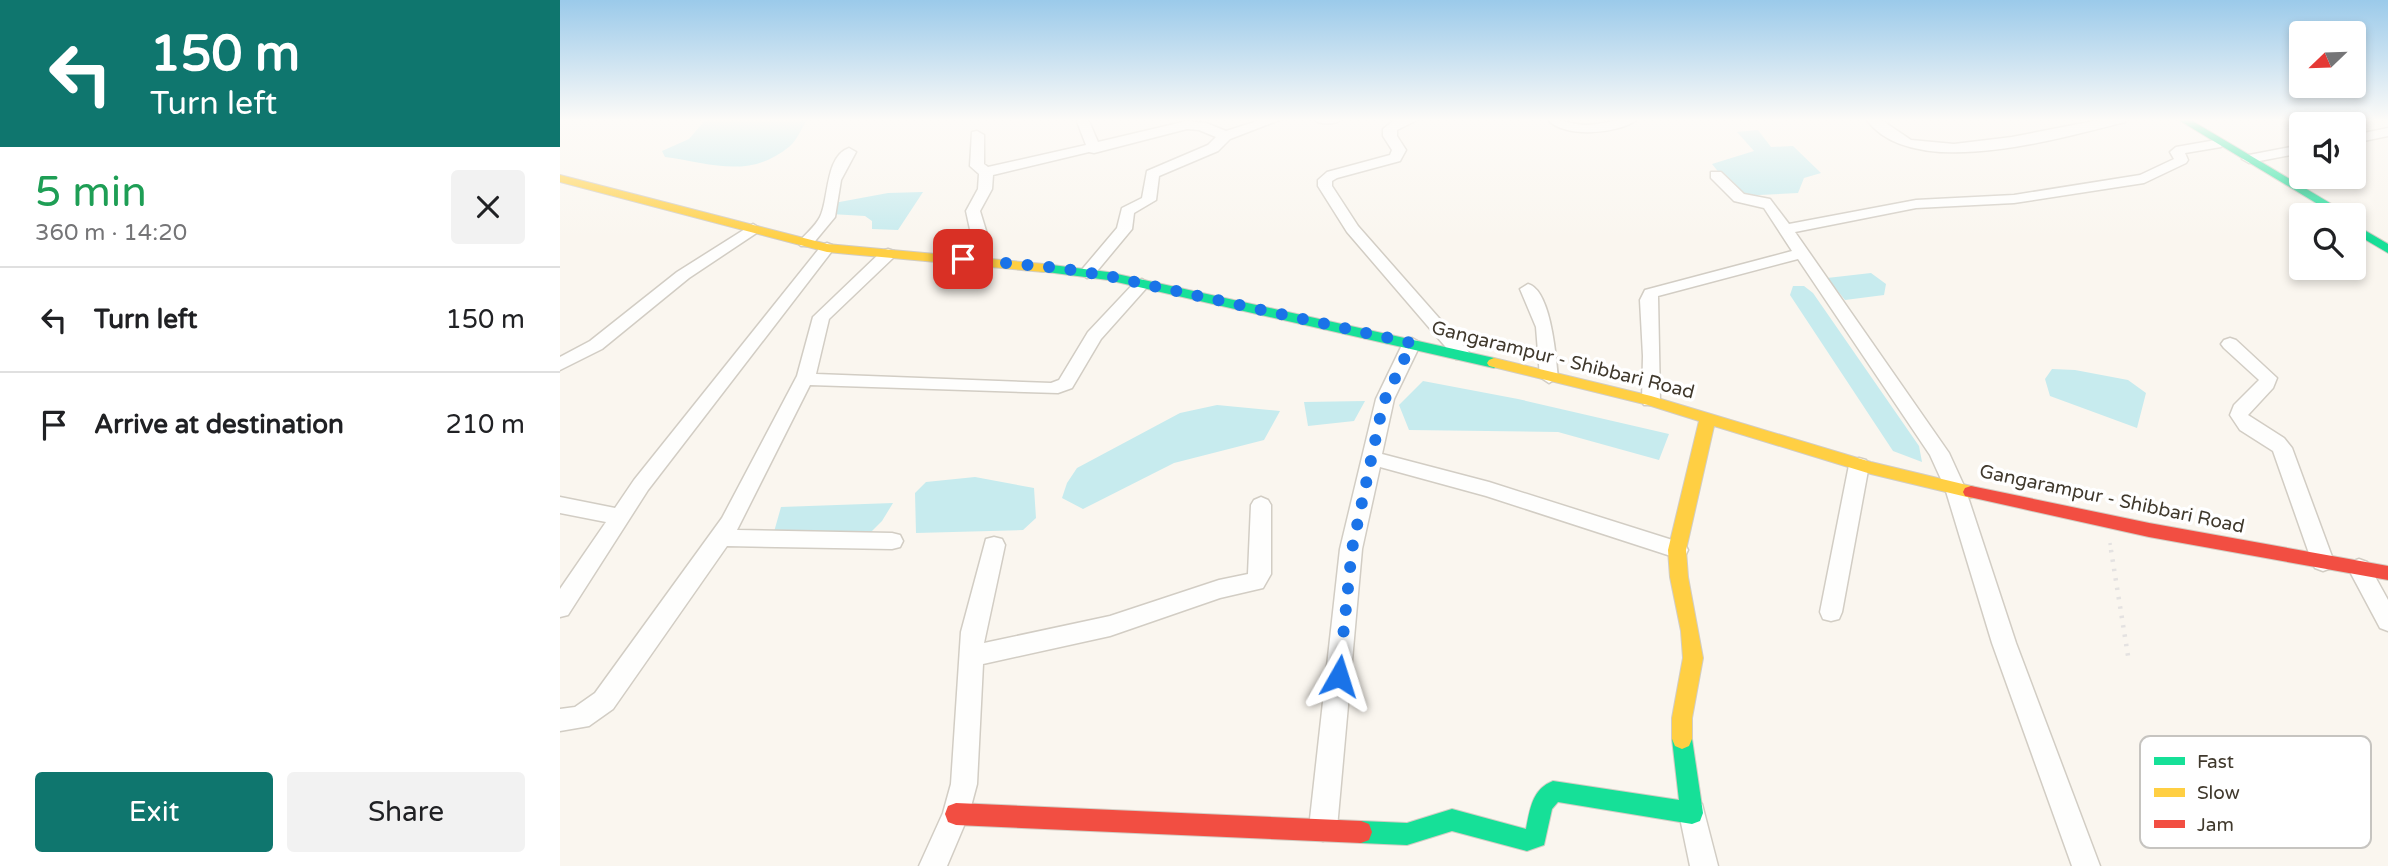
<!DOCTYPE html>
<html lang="en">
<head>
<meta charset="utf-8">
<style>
  body { margin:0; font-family:"Varela Round",sans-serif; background:#f2f2f2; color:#202124; height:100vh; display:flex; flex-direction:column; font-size:26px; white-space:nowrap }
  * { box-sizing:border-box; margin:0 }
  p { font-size:23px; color:#757577 }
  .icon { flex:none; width:38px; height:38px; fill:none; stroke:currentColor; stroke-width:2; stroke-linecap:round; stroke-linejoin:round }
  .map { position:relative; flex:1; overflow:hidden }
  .side { display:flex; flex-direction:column; background:#fff; width:560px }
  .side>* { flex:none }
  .top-card { background:#0f766e; color:#fff; overflow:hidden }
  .needle { width:46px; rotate:247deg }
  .controls { position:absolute; left:1729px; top:21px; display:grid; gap:14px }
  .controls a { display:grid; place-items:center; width:77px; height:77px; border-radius:7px; background:#fff; box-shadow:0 4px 10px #0003; font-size:35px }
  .pin { position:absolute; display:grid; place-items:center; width:60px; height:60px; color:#fff; margin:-30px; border-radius:14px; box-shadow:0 4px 10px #0006 }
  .me { position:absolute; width:77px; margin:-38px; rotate:6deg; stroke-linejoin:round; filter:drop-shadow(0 0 5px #0008) }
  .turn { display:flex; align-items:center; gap:24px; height:147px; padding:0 35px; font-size:32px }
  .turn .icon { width:91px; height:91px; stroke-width:2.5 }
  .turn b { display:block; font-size:49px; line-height:60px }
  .round { display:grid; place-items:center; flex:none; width:74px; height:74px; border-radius:7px; background:#f2f2f2 }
  .head { display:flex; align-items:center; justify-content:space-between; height:119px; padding:0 35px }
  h1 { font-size:42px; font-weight:600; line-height:52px; color:#1e9e55 }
  .primary-button { display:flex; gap:14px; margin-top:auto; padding:14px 35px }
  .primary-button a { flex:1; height:80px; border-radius:7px; background:#0f766e; color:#fff; font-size:28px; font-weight:600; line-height:80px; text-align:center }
  .primary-button a+a { background:#f2f2f2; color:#202124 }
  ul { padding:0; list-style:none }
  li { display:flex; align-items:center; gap:21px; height:105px; padding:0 35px; border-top:2px solid #e0e0e0 }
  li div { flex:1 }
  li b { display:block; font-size:26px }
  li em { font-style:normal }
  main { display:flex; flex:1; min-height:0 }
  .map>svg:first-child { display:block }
</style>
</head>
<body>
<main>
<section class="side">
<div class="top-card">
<div class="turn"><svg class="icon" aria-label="left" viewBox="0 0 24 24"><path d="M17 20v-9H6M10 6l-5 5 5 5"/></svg><div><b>150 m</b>Turn left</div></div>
</div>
<div class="head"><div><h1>5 min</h1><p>360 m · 14:20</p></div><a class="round"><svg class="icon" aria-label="close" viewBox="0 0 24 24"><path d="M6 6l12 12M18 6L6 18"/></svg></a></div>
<ul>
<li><svg class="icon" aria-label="left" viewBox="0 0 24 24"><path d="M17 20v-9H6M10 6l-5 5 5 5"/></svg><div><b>Turn left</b></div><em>150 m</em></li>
<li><svg class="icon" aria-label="arrive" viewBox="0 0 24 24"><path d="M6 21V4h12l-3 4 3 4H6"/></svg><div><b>Arrive at destination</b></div><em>210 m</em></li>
</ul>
<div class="primary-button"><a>Exit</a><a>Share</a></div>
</section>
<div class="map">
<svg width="1828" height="866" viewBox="0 0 1828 866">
  <rect width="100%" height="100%" fill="#faf6ef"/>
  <path fill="#c7ebee" d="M146,119H248C242,127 237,140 230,146C189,180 151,163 105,157L102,151L129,139Z
    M1198,130L1211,147L1233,146L1261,173L1244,178L1238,193L1178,196L1152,164L1194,151L1177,132Z
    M363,192L338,230L312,229V221L305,216L271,214L274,203L328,193Z
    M1311,273L1326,284L1324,295L1285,300L1267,278Z
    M1233,286H1244L1253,293L1359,446L1362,462L1333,451L1230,295Z
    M1492,369L1515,370L1568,380L1586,393L1577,428L1490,396L1485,379Z
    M863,381L958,399L1109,434L1099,460L998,432L849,430L839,405Z
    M805,401L794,421L748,426L744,402Z
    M657,405L720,411L704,440L614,463L523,509L502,498L507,483L517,468L620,413Z
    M415,477L474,488L476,518L463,530L356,533L355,493L366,482Z
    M333,503L322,521L304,539H212L221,507Z"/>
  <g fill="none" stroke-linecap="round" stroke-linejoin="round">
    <g stroke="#d2cdc4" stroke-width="3">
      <path id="street" d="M516,119H528L538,142L627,121L646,123L666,131L704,119H722L670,139L658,151L599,176L596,200L574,213L572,229L533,276L527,278L519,273L557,228L562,208L582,198L587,171L648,145L656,137L639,130L627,129L534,153L529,152L433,175L432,189L420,211L427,234L409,262H397L395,259L411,234L406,211L418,189L419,174L410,166L412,132L417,131L424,135V164L428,167L526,145Z
        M754,119H781C776,125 759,125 754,119Z
        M836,119H859L837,130V136L846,150L840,161L777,178L772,181V186L798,226L908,351L911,355L908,359H896L787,232L758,186V180L767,172L830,155L832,150L823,136V129Z
        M987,119C1001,119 1013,125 1027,125C1044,124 1061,118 1078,119C1059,134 1004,139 987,119Z
        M1306,119H1320L1351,140L1394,144L1452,137L1544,119H1566L1565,122C1500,138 1352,183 1306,119Z
        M1828,128V136L1794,143V135Z
        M1656,140L1663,144L1661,147L1625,153L1628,160L1626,163L1584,183L1454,203L1356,208L1235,232L1389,453L1405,488L1456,643L1540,866H1512L1432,643L1385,488L1370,455L1238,259L1098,296L1100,401L1098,405H1084L1082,401L1083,356L1080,300L1085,290L1232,251L1204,208L1174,201L1151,178V172H1161L1184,194L1210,199L1229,224L1356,200L1454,195L1580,175L1614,159L1610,152L1616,147Z
        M1741,145V153L1689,163L1682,159L1689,155Z
        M289,148L296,152L281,180L275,217L251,246H241L238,243C245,234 255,227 260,217C269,200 265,156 289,148Z
        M193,224L201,229L198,232L129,278L42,349L0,370V357L30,341L117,272Z
        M267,243L272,245L275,248L272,251L88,490L8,615L0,617V589L46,522L0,513V497L55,508L74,480L262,245Z
        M328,249L334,251L336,254L334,257L269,319L256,374L491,383L499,380L528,332L576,281L582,279L590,284L541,339L512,388L498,393L250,385L177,530L332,533L340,535L343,541L340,547L332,549L167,546L53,709L29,726L0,731V709L15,707L35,693L162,518L237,376L253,317L322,251Z
        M968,284C991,290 996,357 998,377L989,383L980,377L976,327L960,289Z
        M852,338L861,343L834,399L822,454L929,482L1125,544L1128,550L1125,556L1117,558L926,496L820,467L802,549L777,828L773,837L763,841L753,837L749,828L780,549L816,399L843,343Z
        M1670,338L1676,340L1717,378L1713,388L1688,415L1724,438L1732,448L1774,562L1771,568L1763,571L1755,568L1752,562L1713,451L1680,430L1670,415L1674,405L1699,380L1664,348L1661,344L1664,340Z
        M1299,458L1306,460L1309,465L1282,612L1279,619L1271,621L1263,619L1260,612L1289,465L1292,460Z
        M701,497L708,500L711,505V574L703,588L660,598L550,636L423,664L417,784L409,814L387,866H359L383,813L391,784L401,632L426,539L434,537L442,539L445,545L424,643L550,616L659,580L688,574L691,505L694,500Z
        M1799,559L1807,562L1828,600V631L1820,628L1788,568L1791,562Z
        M1132,800L1142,804L1158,866H1130L1119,813L1122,804Z"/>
    </g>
    <g stroke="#d2cdc4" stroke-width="2">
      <path id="fast" d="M1617,119H1629L1790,215H1776Z
        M1794,224L1828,244V253L1794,233Z
        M484,264L548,272L934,358L941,363L934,368L548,280L479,271V265Z
        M1122,729L1129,732L1132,739L1143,813L1140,821L1132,824L998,802L992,809L984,845L967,851L892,831L847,845L801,843L793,840L790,832L793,824L801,821L847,823L892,809L966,829C970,809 972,789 993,781L1119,800L1112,739L1115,732Z"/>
    </g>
    <g stroke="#d2cdc4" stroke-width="2">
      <path id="slow" d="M0,175L267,244L484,264L491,268L484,272L267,252L0,182Z
        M934,358L1091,396L1311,462L1411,486L1417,488L1419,492L1417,496L1411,498L1311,474L1154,426L1126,550L1128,577L1143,658L1132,718V739L1129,746L1122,749L1115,746L1112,739V718L1123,658L1121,631L1110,577L1108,550L1139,421L1088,405L929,366L927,363L929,360Z"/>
    </g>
    <g stroke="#d2cdc4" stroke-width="2">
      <path id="jam" d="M1411,486L1589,523L1828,566V580L1589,537L1405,496L1403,492L1405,488Z
        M396,803L801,821L809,824L812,832L809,840L801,843L396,825L388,822L385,814L388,806Z"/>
    </g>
    <path stroke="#e4e2e1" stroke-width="3.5" stroke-dasharray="2 5" stroke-linecap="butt" d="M1550,543L1551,552"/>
    <path stroke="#e4e2e1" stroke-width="4.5" stroke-dasharray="2.5 7" stroke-linecap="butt" d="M1551,550L1569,662"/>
    <use href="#street" fill="#fefefd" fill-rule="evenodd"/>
    <use href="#fast" fill="#16e098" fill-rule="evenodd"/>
    <use href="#slow" fill="#ffcf43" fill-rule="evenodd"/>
    <use href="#jam" fill="#f24e42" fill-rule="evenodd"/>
  </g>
  <linearGradient id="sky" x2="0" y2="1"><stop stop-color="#9bcaea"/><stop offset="0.5" stop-color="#fdfbf8"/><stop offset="1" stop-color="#fdfbf8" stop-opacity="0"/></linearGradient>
  <rect width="1828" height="240" fill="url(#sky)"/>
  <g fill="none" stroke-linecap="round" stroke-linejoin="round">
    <path stroke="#1a73e8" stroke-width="12" stroke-dasharray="0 21.6" d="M403,259L499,268L548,276L852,343L825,399L820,418L792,549L779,676"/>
  </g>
  <g text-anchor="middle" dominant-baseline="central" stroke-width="7" stroke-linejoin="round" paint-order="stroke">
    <g font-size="19" fill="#40392d" stroke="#fff">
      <text transform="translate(1003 360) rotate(14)">Gangarampur - Shibbari Road</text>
      <text transform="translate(1552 499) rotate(12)">Gangarampur - Shibbari Road</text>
    </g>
  </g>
  <rect x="1580" y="736" width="231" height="112" rx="10" fill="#fff" stroke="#c6c4c0" stroke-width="2"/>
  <rect x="1594" y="757" width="31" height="8" fill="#16e098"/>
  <rect x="1594" y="788" width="31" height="9" fill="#ffcf43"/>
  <rect x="1594" y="820" width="31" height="8" fill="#f24e42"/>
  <g font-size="19" fill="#40392d">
    <text x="1637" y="768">Fast</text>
    <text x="1637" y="799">Slow</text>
    <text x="1637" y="831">Jam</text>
  </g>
</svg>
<div class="controls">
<a><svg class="needle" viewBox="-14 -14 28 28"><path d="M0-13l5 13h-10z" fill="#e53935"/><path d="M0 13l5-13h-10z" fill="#757577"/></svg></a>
<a><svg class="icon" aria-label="sound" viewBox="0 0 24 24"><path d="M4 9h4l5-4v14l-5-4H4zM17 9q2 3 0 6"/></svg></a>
<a><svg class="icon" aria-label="search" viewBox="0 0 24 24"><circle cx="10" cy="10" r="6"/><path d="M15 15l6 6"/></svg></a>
</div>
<div class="pin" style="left:403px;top:259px;background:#d93025"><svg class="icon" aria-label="arrive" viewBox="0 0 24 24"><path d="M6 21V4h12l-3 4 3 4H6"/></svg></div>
<svg class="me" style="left:779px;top:676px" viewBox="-20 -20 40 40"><path d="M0-17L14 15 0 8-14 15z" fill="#1a73e8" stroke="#fff" stroke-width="4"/></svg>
</div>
</main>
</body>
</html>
